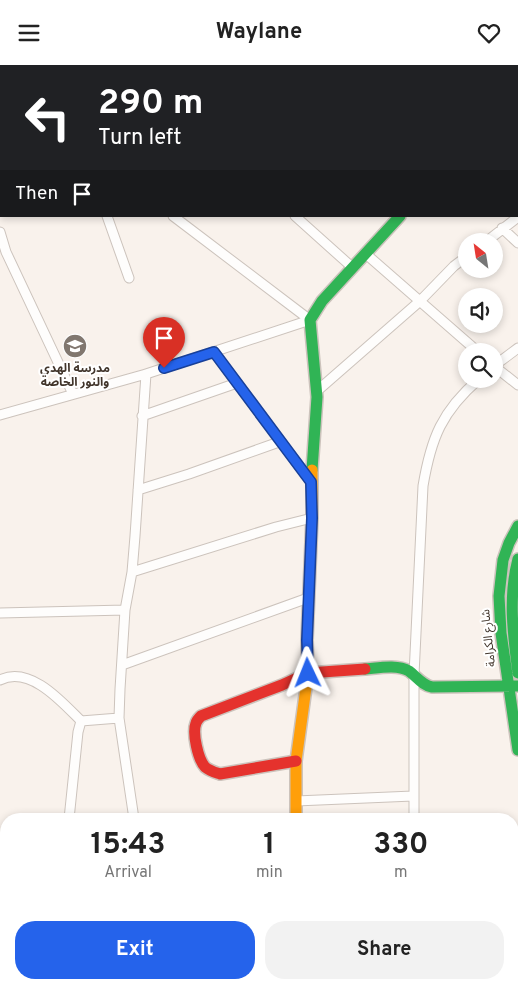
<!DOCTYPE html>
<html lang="en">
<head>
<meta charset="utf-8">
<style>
  body { margin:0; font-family:Overpass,"Noto Sans Arabic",sans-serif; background:#f2f2f2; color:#222; height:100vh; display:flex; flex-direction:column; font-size:19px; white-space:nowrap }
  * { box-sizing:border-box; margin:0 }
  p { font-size:16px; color:#767676 }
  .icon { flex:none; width:28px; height:28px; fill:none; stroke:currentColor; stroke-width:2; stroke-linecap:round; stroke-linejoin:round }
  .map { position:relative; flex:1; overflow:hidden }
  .sheet { position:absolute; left:0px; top:748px; width:519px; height:176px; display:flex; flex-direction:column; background:#fff; border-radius:20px 20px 0 0; box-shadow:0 2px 8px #0003 }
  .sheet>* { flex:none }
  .hud { position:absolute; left:0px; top:0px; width:519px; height:152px; box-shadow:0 2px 8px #0003; background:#202124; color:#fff; overflow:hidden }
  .needle { width:32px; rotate:330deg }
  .controls { position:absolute; left:458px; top:168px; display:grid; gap:10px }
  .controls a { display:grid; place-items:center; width:45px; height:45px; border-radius:50%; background:#fff; box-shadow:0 2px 8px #0003; font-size:25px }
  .pin { position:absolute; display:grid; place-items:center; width:42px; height:42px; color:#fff; margin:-51px -21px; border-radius:50% 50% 50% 0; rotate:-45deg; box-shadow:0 0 5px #0007 }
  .pin .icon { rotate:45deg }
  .me { position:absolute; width:55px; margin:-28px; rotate:358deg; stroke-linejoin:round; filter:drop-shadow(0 0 4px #0008) }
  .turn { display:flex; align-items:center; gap:18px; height:105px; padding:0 15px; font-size:22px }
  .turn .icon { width:65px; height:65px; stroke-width:2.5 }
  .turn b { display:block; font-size:35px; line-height:42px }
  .then { display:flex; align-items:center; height:48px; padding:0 15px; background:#0003; gap:10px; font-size:19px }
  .eta { display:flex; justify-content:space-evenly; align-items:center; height:85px; text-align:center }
  .eta b { font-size:30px; font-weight:700; line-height:35px }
  .primary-button { display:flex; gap:10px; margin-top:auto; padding:10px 15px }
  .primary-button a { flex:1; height:58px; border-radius:20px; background:#2563eb; color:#fff; font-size:20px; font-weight:700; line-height:58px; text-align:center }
  .primary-button a+a { background:#f2f2f2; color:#222 }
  header { display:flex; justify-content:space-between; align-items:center; height:65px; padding:0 15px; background:#fff; font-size:22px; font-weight:700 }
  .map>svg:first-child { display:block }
</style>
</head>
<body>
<header><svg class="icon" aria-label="menu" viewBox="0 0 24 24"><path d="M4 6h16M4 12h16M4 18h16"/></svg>Waylane<svg class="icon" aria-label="heart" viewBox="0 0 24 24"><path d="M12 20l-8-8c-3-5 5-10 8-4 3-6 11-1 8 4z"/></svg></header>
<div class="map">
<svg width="518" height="923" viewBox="0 0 518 923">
  <rect width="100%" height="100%" fill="#f9f2ec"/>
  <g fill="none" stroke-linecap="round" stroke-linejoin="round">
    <g stroke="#ccc3bc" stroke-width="11">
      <path id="street" d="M60,0L61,1
        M128,0L129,1
        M262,0L263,1
        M389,0L392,1
        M485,1L486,0
        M0,146L1,143
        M107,151L129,213
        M173,151L310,255
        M295,151L353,203
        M502,163L518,178
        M0,167L6,187L73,329
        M487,176L518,152
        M366,189L477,286
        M214,287L311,417
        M494,301L518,320
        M494,301L518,283
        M317,326L420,236L454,201L466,192
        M0,350L146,309L310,255
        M142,351L237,318
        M138,425L189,409L279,377
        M132,507L276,462L312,453
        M0,548L125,545
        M122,600L308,533
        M0,615C30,600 62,637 81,656
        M296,736L413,731
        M69,754L78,667L81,656L119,653
        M134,754L119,653L120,624L125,545L132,507L135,471L146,309
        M414,754V610L423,421C431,373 442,346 479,314
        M0,818H6
        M512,832L518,831
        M512,916L518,923
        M61,918L74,923
        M159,918L160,923
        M434,918L436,923
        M92,923L97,918
        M314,923L316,920"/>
    </g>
    <g stroke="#ccc3bc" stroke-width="14">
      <path id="fast" d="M312,405L317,332L310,255L322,236L400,151
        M518,461L509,478L503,495L499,531L501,568L518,685
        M518,494C508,532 513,569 518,608
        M365,604C378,603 397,599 409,606C417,612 422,620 432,622L518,621
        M245,923L250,918"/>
    </g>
    <g stroke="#ccc3bc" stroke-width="14">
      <path id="slow" d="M296,754V696L308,608L307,575L312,453V405"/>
    </g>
    <g stroke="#ccc3bc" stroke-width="14">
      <path id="jam" d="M296,696L220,709C214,707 210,706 205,702C198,694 192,668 196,658C197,655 199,653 201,651L282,620L308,608L365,604"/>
    </g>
    <use href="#street" stroke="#fefdfc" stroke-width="9"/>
    <use href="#fast" stroke="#30b455" stroke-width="11"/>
    <use href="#slow" stroke="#ff9f0a" stroke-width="11"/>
    <use href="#jam" stroke="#e5322d" stroke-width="11"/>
  </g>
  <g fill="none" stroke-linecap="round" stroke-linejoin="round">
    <g stroke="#184099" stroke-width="12">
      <path id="route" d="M164,303L214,287L311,417L312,453L307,575L308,608"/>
    </g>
    <use href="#route" stroke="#2563eb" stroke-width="9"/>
  </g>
  <defs>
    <g id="school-disc" transform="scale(1.25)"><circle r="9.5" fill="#81776f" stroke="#fff"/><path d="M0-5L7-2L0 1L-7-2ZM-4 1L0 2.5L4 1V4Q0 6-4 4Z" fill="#fff"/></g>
  </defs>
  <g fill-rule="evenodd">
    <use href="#school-disc" x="75" y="281"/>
  </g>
  <g text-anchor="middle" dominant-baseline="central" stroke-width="4" stroke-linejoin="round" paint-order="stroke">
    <g font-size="12" font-weight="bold" fill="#41352b" stroke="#fff">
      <text x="75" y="304">مدرسة الهدى<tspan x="75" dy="14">والنور الخاصة</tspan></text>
    </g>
    <g font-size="12" fill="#41352b" stroke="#fff">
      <text transform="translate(489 573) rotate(-96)">شارع الكرامة</text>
    </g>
  </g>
</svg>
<div class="controls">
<a><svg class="needle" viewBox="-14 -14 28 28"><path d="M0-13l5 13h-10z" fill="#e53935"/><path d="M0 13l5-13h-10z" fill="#767676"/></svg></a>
<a><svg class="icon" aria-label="sound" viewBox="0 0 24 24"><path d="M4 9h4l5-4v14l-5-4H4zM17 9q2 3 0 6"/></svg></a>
<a><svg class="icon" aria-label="search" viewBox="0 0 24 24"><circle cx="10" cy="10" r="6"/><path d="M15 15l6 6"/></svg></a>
</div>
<div class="pin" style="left:164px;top:303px;background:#d93025"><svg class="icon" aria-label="arrive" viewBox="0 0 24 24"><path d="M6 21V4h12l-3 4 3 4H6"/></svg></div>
<svg class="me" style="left:308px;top:608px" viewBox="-20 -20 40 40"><path d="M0-17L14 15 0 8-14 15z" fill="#2563eb" stroke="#fff" stroke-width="4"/></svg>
<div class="hud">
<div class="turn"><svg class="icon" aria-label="left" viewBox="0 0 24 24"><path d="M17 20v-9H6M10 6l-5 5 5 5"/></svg><div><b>290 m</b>Turn left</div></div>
<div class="then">Then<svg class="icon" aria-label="arrive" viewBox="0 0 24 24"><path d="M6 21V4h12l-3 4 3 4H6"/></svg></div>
</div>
<section class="sheet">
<div class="eta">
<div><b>15:43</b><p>Arrival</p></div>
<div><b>1</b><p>min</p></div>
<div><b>330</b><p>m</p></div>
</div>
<div class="primary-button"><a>Exit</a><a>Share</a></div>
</section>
</div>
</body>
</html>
